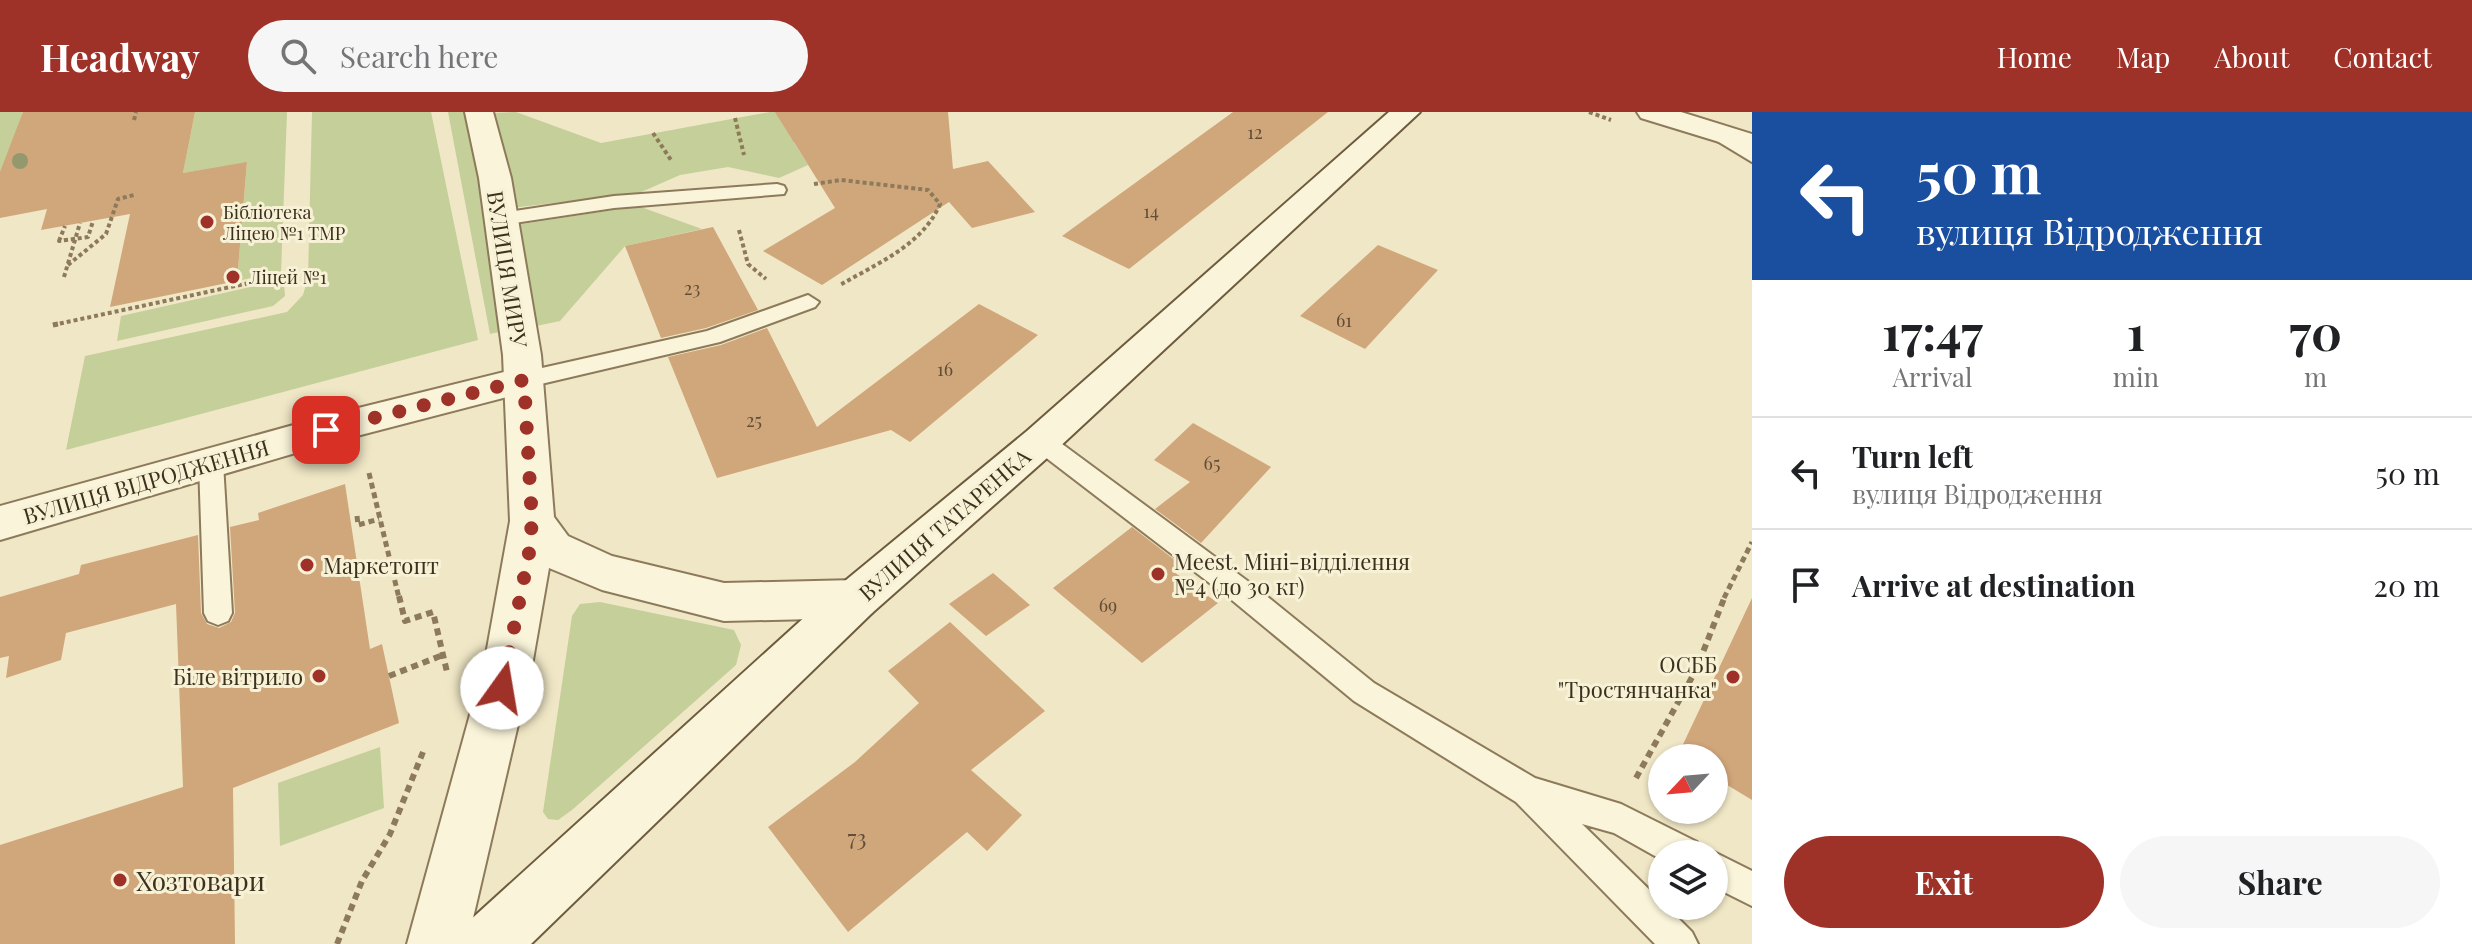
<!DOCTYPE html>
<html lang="en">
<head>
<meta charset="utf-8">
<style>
  body { margin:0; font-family:"Playfair Display",serif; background:#f6f6f6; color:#202124; height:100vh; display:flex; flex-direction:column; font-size:30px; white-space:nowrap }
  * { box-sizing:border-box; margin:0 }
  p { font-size:26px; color:#757577 }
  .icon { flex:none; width:44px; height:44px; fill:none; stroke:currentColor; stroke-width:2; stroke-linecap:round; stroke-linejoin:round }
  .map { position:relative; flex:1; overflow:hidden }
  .side { display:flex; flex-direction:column; background:#fff; width:720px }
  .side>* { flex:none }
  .banner { background:#1a4fa0; color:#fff; overflow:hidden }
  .needle { width:52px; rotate:244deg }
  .fabs { position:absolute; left:1648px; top:632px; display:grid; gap:16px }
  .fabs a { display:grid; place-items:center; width:80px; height:80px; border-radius:50%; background:#fff; box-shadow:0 2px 6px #0004; font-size:40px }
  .pin { position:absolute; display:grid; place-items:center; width:68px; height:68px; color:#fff; margin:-34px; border-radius:16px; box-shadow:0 4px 12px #0006 }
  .me { position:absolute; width:88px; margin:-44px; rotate:13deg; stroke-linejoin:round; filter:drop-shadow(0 0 6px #0008) }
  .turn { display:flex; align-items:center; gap:28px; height:168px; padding:0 32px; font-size:36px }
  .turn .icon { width:104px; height:104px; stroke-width:2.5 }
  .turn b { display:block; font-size:56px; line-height:68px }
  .eta { display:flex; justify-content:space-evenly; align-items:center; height:136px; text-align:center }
  .eta b { font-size:48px; font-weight:700; line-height:56px }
  .action { display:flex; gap:16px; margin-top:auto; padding:16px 32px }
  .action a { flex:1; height:92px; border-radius:48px; background:#9e3228; color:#fff; font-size:32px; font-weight:700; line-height:92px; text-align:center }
  .action a+a { background:#f6f6f6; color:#202124 }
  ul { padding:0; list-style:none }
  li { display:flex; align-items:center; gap:24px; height:112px; padding:0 32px; border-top:2px solid #e0e0e0 }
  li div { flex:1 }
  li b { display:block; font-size:30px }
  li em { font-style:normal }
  header { display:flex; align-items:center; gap:48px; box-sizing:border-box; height:112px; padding:0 40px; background:#9e3228; color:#fff }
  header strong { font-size:38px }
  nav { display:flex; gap:44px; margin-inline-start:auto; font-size:28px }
  .search { width:560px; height:72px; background:#f6f6f6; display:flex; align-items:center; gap:20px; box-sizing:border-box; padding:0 28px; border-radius:44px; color:#757577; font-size:30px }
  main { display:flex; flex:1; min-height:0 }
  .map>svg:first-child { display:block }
</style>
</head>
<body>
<header>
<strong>Headway</strong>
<div class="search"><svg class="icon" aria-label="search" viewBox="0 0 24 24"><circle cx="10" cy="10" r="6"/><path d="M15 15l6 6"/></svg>Search here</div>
<nav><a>Home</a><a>Map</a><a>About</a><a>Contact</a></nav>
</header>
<main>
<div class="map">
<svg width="1752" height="832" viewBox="0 0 1752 832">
  <rect width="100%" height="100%" fill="#f0e7c6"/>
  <path fill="#c4cf99" d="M0,0H23L0,79Z
    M195,0H287L281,160L237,169L247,51L183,61Z
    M312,0H431L478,228L66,338L85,244L287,200L303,183L308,166Z
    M448,0H466L512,217L490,222Z
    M516,0L601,31L770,0H794V31L808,53L779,66L728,55L680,63L639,81L511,96L491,1Z
    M638,94L702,117L625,134L560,209L536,214L516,113Z
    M268,171L284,172L285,184L273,194L117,229L121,204Z
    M600,490L734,518L741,533L736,553L572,698L558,708L548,707L543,700L572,504L580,492Z
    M380,635L384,696L280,734L278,671Z"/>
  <path fill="#d0a67b" d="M23,0H195L183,61L247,50L237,169L110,195L130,102L41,118L47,97L0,106V60Z
    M775,0H948L953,57L988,49L1035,100L972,116L949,90L822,173L763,139L835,96Z
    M1233,0H1328L1129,157L1062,124Z
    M713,115L758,198L706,216L661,226L625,134Z
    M1378,133L1438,158L1365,237L1300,204Z
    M979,192L1038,223L910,330L891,318L717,366L668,245L721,233L767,216L817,315Z
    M1193,311L1271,355L1201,431L1155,397L1190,370L1154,348Z
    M345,372L370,537L382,532L399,611L233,676L235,832H0V733L183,675L176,492L66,521L61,548L6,566L9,544L0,546V485L79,462L81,453L198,423L201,501L207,512L219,516L231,510L235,501L230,415L259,408L258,401Z
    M1132,415L1180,452L1174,460L1218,491L1142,551L1053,476Z
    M993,461L1030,493L986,524L949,492Z
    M1752,486V688L1714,665V646L1678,643Z
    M950,510L1045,599L971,658L1022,703L987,739L967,720L848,820L768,715L855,650L919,591L888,559Z"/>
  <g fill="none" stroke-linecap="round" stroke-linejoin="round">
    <g stroke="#8d7a5b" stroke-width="4">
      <path id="service" d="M1715,15L1752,37V50L1709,24L1706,20L1709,16Z
        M777,72L784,74L786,78L784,82L614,96L501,113L491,107L501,101L614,84Z
        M808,183L819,190L815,195L720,230L524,276L516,273L513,268L516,263L524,260L707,219Z
        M1041,320L1050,323L1253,473L1374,571L1535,666L1621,692L1697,730L1702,742H1662V748L1614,721L1582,712L1662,790V794H1666L1692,820L1698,832H1655L1516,690L1354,589L1233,489L1032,335L1029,329L1032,323Z
        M211,342L220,345L223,351L232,501L228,509L218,513L208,509L204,501L199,351L202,345Z
        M1714,740L1752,759V794L1714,775V742H1710Z"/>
    </g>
    <g stroke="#8d7a5b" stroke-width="4">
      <path id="minor" d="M1637,0H1681L1752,22V40L1641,6Z
        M524,255L538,259L543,268L538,277L326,332L0,428V394L326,304Z"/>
    </g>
    <g stroke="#8d7a5b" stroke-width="4">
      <path id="tertiary" d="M465,0H493L511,66L541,243L554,405L568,424L612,444L724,471L856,468L872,473L879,487L872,501L856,506L724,509L602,478L549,456L533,548L467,832H407L485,548L510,409L503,243L479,66Z"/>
    </g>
    <g stroke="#6e5b3e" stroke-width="4">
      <path id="secondary" d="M1389,0H1420L1055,339L872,501L531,832H458L467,811L840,473L1027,319Z"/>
    </g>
    <path stroke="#8d7a5b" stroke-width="4" stroke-dasharray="4 3" stroke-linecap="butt" d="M1589,0L1611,8
      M735,6L744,43
      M134,8L136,0
      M653,21L671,48
      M814,72L841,68L928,78L940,92C923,133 876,152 840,173
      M739,118L748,152L766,167
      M75,127L59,129L88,125L93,109
      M59,129L65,114
      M68,153L106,122L118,87L134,83
      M64,165L80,111
      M53,213L296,161"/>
    <path stroke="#8d7a5b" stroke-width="5" stroke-dasharray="6 4" stroke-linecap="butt" d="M53,213L58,212
      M369,361L399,486
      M357,404L358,413L379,407
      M1724,486L1752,430"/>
    <path stroke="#8d7a5b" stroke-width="6" stroke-dasharray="7 5" stroke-linecap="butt" d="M399,484L405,509L433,500L447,560
      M389,564L443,543
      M1636,666L1696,558L1725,484
      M337,832L362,769L390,722L423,640"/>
    <use href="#service" fill="#faf4da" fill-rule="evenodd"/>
    <use href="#minor" fill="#faf4da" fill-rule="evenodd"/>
    <use href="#tertiary" fill="#faf4da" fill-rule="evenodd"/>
    <use href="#secondary" fill="#faf4da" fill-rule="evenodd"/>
  </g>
  <circle fill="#93996d" cx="20" cy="49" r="8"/>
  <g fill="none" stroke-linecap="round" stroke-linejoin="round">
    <path stroke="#9e3228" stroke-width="14" stroke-dasharray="0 25.2" d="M326,318L524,268L532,409L529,441L502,576"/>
  </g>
  <g fill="#9e3228" stroke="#f7f1d6" stroke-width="3">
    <circle cx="207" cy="110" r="8"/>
    <circle cx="233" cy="165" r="8"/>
    <circle cx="307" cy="453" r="8"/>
    <circle cx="1158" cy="462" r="8"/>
    <circle cx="319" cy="564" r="8"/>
    <circle cx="1733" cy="565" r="8"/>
    <circle cx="120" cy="768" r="8"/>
  </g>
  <g text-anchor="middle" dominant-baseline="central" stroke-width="6" stroke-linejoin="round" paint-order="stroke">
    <g font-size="18" fill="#614e36">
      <text x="1255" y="20">12</text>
      <text x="1151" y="99">14</text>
      <text x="692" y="176">23</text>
      <text x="1344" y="208">61</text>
      <text x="945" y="257">16</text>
      <text x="754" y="308">25</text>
      <text x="1212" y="351">65</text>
      <text x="1108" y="493">69</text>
    </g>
    <g font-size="18" fill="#3c301f" stroke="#f7f1d6" text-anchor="start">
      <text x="223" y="100">Бібліотека<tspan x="223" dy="21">Ліцею №1 ТМР</tspan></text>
      <text x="249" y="165">Ліцей №1</text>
    </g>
    <g font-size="22" fill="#3c301f" stroke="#f7f1d6">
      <text transform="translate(508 157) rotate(81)">ВУЛИЦЯ МИРУ</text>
      <text transform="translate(146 369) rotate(-16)">ВУЛИЦЯ ВІДРОДЖЕННЯ</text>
      <text transform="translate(944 412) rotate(-41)">ВУЛИЦЯ ТАТАРЕНКА</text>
    </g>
    <g font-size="22" fill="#3c301f" stroke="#f7f1d6" text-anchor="start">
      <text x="1174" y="449">Meest. Міні-відділення<tspan x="1174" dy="25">№4 (до 30 кг)</tspan></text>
      <text x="323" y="453">Маркетопт</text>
      <text x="1717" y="552" text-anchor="end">ОСББ<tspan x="1717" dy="25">"Тростянчанка"</tspan></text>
      <text x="303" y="564" text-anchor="end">Біле вітрило</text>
    </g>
    <g font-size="22" fill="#614e36">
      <text x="857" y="725">73</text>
    </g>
    <g font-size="26" fill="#3c301f" stroke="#f7f1d6" text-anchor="start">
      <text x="136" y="768">Хозтовари</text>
    </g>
  </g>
</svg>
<div class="fabs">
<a><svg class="needle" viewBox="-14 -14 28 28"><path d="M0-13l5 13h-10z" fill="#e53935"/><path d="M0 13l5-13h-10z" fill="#757577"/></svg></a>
<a><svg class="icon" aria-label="layers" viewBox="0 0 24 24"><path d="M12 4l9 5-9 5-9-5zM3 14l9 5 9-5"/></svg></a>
</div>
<div class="pin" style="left:326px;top:318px;background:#d93025"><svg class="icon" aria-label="arrive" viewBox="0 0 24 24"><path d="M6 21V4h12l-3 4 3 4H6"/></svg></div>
<svg class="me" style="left:502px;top:576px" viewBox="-20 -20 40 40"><circle r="19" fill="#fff"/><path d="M0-13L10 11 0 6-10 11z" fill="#9e3228"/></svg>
</div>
<section class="side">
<div class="banner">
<div class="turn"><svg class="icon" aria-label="left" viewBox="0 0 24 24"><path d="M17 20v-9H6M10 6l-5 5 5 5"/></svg><div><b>50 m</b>вулиця Відродження</div></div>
</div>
<div class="eta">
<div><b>17:47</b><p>Arrival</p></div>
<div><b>1</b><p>min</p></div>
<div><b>70</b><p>m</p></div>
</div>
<ul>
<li><svg class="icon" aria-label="left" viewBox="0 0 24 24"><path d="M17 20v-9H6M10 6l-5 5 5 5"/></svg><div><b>Turn left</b><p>вулиця Відродження</p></div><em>50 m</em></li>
<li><svg class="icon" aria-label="arrive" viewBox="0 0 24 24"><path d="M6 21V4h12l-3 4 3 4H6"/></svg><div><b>Arrive at destination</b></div><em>20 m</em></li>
</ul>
<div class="action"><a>Exit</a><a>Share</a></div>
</section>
</main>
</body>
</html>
